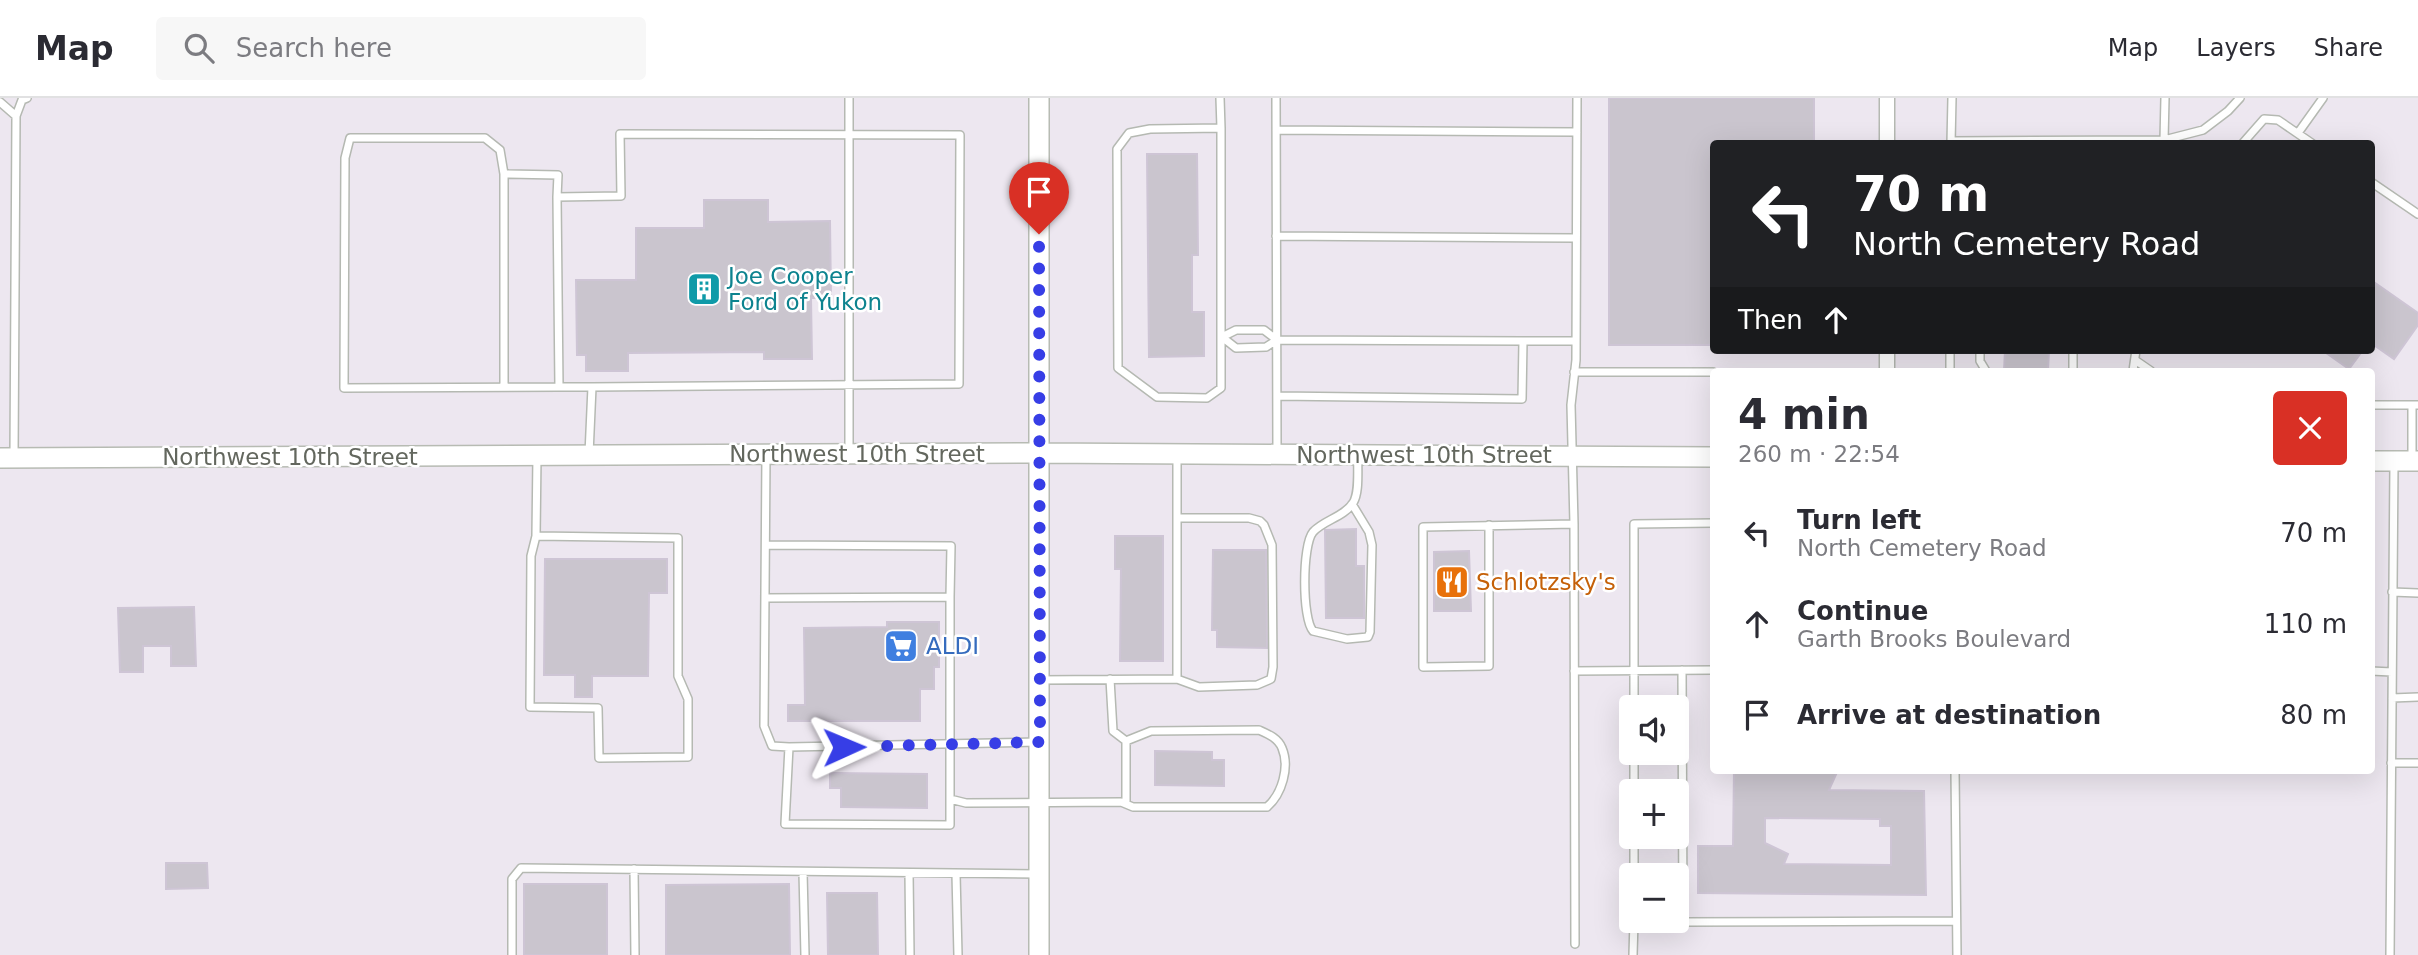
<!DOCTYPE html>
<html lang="en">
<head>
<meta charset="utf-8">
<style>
  body { margin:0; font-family:"DejaVu Sans",sans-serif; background:#f7f7f7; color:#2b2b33; height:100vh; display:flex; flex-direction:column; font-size:26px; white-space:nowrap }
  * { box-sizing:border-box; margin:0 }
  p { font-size:23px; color:#7c7c81 }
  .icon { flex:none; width:38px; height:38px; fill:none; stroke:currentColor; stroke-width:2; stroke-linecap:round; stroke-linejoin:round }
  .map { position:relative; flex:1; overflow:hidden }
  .panel { position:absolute; left:1710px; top:270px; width:665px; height:406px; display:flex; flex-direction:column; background:#fff; border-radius:7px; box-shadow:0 7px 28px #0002 }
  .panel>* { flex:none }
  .top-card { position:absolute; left:1710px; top:42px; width:665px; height:214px; border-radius:7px; box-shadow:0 7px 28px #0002; background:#202124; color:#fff; overflow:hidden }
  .controls { position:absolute; left:1619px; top:597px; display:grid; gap:14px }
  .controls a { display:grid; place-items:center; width:70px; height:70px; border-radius:7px; background:#fff; box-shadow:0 7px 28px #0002; font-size:35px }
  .pin { position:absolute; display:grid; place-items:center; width:60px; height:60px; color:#fff; margin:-72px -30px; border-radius:50% 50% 50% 0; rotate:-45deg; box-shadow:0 0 7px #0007 }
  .pin .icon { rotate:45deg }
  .me { position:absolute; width:77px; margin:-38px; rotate:89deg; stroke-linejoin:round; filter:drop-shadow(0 0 5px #0008) }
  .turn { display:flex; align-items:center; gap:24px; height:147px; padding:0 28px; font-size:32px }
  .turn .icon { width:91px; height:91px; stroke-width:2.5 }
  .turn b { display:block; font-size:49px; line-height:60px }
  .then { display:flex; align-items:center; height:66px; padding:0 28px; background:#0003; gap:14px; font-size:26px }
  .round { display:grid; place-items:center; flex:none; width:74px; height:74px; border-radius:7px; background:#f7f7f7 }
  .summary { display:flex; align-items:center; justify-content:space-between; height:119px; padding:0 28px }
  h1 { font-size:42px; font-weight:600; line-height:52px }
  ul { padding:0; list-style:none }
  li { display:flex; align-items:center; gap:21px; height:91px; padding:0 28px }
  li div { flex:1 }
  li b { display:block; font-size:26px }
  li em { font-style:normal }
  header { display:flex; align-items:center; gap:42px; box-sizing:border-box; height:98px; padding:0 35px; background:#fff; border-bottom:2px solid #e1e1e2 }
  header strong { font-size:33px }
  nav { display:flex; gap:38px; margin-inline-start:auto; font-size:24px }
  .search { width:490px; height:63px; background:#f7f7f7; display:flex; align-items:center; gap:18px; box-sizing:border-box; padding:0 24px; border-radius:7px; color:#7c7c81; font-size:26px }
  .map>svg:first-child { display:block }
</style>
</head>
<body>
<header>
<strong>Map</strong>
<div class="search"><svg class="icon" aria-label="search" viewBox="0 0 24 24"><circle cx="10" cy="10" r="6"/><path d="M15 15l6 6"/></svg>Search here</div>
<nav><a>Map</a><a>Layers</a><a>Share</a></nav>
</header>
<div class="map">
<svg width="2418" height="857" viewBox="0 0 2418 857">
  <rect width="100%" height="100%" fill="#ede7f0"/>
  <path fill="#cac5ce" stroke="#cec5d5" stroke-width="2" fill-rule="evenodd" d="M1609,0H1814V46H1713V247H1609Z
    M1147,56H1197L1198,157H1192V214H1204V258L1149,259Z
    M704,102H768V124L830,123L831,200H811L812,261H764V254L628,255V273H586V257H577L576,182H636V130H704Z
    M2371,182L2418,215V227L2394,261L2371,245Z
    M2005,252H2049L2048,273H2004Z
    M2322,252H2363L2349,271Z
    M1356,431V468H1364V520H1326L1325,432Z
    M1115,438H1163V563H1120L1121,471H1115Z
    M1213,452H1266L1267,550L1217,549V532H1212Z
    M1469,453L1471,513H1434V454Z
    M545,461H667V495H649L648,578H592V599H575V577H544Z
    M194,509L196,568H171V548H143V574H120L118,510Z
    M887,524H939V569H934V591H920V623H788V607H805L804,530L887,529Z
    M1155,653L1212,654V662H1224V688L1155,687Z
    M1734,672H1838L1829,692L1924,693L1926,797L1698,795V748H1733ZM1765,720L1880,721V728H1891V767L1784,766L1788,756L1765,745Z
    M830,675L927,676V710L841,709V690H830Z
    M166,765H207L208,790L166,791Z
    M524,786H607V857H524Z
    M789,786L790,857H666V787Z
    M827,795H877L878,857H828Z"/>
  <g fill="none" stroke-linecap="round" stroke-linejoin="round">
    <g stroke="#b5b9b2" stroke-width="10">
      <path id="lane" d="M849,0V353
        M1220,0L1221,30V290L1207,300L1157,299L1118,270L1117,51L1129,35L1150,31L1221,30
        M1276,0L1277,355
        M0,4L16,18
        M1276,32L1577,34
        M2298,35L2323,0
        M2164,42L2165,0
        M1951,43L2164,42L2203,32L2228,13L2240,0
        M1951,45L1952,0
        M2242,46L2264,21L2278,22L2313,46
        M2371,84L2418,116
        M557,99L558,77L504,76L500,52L485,40H350L345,60L344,290L559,289
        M1276,138L1576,140
        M1236,232H1264L1277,242L1266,249L1236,250L1222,239Z
        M1277,242L1523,243
        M1980,252V263L1986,273
        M2135,262L2151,273
        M1950,273V252
        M2073,273V252
        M2133,273L2136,252
        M1574,274H1713
        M504,289V76
        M1277,298L1522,301L1523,243H1576
        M2371,307H2418
        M2412,307V363
        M589,356L592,289L959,286L960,37L620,36L621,98L557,99L559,289H592
        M766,357L764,628L772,648L789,649L785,726L950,727V701L966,705L1121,704L1133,709H1267C1282,696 1290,669 1282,650C1278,640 1268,636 1259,632L1151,633L1126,643V706
        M14,359L16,18L22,2L27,0
        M1352,406L1369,434L1372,447L1370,534L1368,539L1347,541L1313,533C1302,521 1302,447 1313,434C1324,422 1344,419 1353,405C1360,394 1357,371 1358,357
        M1177,420H1249L1260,423L1264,427L1272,447L1273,569L1271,581L1257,587L1199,589L1177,581
        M1574,426L1575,846
        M1489,427V568L1423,569V429L1574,426L1571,307L1576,262L1577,0
        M536,438L678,440V578L688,601V659L599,660L598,610L530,609L531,458L536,438L537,358
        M2392,494L2418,495
        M950,499V701
        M765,500L950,499L951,448L766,447
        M1682,572L1683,824L1956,823
        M1574,573L1713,572
        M2371,573L2392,574
        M1110,581L1113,633L1126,643
        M1040,582L1177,581V358
        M2392,600L2418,599
        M1634,609V426L1713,425
        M789,649L1037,644
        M1634,654V693
        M2391,665H2418
        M1955,672L1957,857
        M1634,738V777
        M634,771L635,857
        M803,774L805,857
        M909,775L910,857
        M956,776L958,857
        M1634,824H1683
        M512,857V781L521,770L1039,776
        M1633,857L1634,823
        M2390,857L2394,364"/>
    </g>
    <g stroke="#b5b9b2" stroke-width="17">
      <path id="street" d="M1887,0V46
        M1887,252V273"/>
    </g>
    <g stroke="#b7bbb3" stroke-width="22">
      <path id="secondary" d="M1039,0V857
        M0,360L1039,355L1713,359
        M2371,363H2418"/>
    </g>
    <use href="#lane" stroke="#fff" stroke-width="7"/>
    <use href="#street" stroke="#fff" stroke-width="14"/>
    <use href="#secondary" stroke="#fff" stroke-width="19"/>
  </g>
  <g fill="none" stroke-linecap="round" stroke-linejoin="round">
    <path stroke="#373ee6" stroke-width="12" stroke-dasharray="0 21.6" d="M844,649L1040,644L1039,136"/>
  </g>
  <defs>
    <g id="building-square" transform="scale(1.75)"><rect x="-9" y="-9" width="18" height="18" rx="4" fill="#0f9aa8" stroke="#fff"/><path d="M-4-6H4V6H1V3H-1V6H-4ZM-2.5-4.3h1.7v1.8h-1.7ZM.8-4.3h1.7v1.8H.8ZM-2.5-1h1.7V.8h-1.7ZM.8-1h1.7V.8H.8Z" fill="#fff"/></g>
    <g id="restaurant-square" transform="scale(1.75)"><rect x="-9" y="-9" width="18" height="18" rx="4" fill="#e8710a" stroke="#fff"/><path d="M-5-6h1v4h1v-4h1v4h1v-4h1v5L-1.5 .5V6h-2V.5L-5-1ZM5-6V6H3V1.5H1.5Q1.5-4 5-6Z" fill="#fff"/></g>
    <g id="supermarket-square" transform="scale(1.75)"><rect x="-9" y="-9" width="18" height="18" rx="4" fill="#3f7fe0" stroke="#fff"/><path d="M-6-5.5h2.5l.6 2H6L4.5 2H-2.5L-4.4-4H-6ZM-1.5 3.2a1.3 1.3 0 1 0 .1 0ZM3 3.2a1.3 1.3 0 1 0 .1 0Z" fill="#fff"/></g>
  </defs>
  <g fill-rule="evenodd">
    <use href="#building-square" x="704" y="191"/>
    <use href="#restaurant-square" x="1452" y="484"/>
    <use href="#supermarket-square" x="901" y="548"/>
  </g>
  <g text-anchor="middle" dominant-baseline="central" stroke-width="5" stroke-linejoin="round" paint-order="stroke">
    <g font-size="23" fill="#0d838f" stroke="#fff" text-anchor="start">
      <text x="728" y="178">Joe Cooper<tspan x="728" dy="26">Ford of Yukon</tspan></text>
    </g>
    <g font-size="23" fill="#63675e" stroke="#fff">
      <text x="857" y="356">Northwest 10th Street</text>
      <text x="1424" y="357">Northwest 10th Street</text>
      <text x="290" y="359">Northwest 10th Street</text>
    </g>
    <g font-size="23" fill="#c56008" stroke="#fff" text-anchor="start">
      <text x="1476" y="484">Schlotzsky's</text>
    </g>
    <g font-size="23" fill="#366cbe" stroke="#fff" text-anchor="start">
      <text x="926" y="548">ALDI</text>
    </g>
  </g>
</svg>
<div class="controls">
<a><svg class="icon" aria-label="sound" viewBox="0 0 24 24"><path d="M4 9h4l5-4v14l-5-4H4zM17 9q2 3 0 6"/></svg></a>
<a>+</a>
<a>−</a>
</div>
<div class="pin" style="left:1039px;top:136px;background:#d93025"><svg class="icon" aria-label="arrive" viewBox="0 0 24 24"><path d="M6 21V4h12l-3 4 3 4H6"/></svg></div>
<svg class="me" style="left:844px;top:649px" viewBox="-20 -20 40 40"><path d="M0-17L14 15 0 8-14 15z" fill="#373ee6" stroke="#fff" stroke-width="4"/></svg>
<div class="top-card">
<div class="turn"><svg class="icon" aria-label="left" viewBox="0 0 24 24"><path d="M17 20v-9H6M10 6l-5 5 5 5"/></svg><div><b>70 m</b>North Cemetery Road</div></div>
<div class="then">Then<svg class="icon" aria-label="ahead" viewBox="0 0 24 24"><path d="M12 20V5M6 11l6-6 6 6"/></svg></div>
</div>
<section class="panel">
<div class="summary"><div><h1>4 min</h1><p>260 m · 22:54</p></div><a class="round" style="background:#d93025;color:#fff"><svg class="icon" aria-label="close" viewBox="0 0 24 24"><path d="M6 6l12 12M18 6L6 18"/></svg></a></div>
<ul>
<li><svg class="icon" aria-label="left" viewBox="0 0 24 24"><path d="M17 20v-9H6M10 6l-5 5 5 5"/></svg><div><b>Turn left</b><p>North Cemetery Road</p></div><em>70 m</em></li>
<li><svg class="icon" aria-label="ahead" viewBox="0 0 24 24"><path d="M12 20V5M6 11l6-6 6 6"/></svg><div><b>Continue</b><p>Garth Brooks Boulevard</p></div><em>110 m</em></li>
<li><svg class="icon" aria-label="arrive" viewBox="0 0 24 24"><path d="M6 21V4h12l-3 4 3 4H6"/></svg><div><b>Arrive at destination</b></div><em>80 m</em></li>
</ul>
</section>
</div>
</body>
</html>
